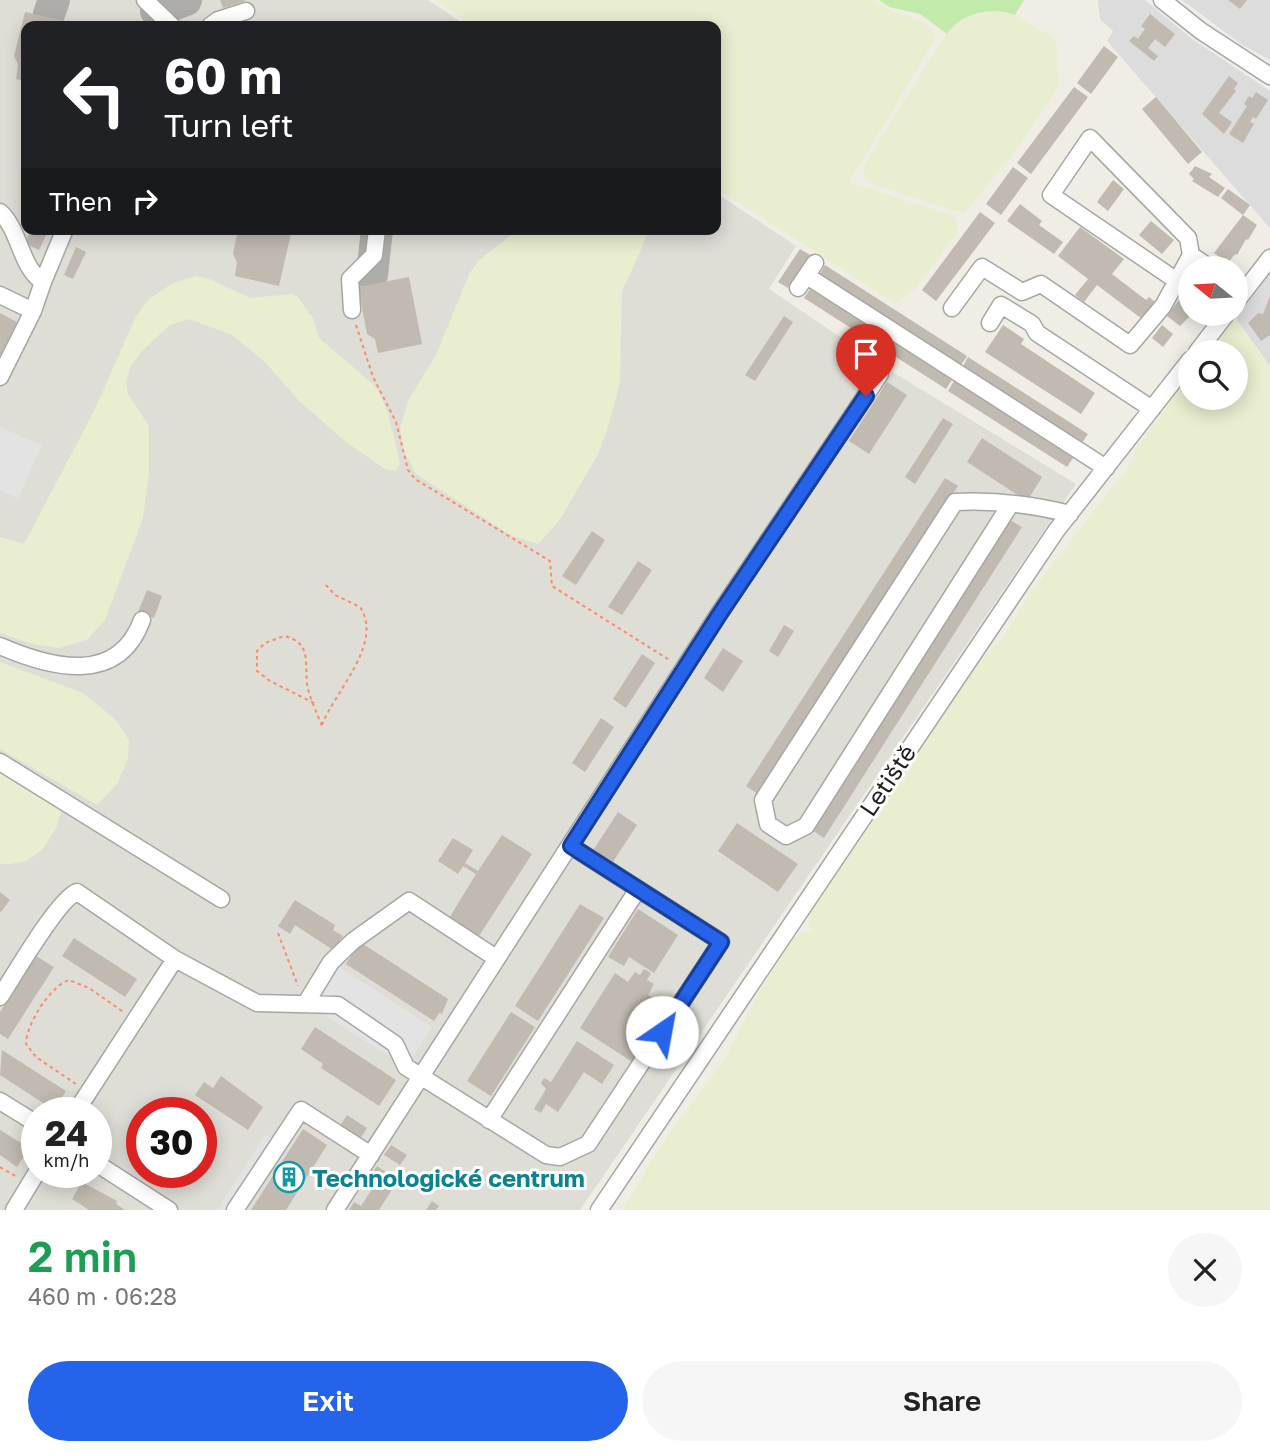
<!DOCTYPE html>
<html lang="en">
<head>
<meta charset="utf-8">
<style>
  body { margin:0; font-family:"Golos Text",sans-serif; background:#f6f6f6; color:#222; height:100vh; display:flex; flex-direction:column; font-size:26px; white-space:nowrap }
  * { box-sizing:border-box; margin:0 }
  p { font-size:23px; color:#767676 }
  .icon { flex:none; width:38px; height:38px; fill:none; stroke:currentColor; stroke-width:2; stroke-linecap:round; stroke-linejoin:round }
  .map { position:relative; height:1210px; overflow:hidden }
  .side { display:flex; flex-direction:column; background:#fff; flex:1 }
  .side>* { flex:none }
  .top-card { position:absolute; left:21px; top:21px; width:700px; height:214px; border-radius:14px; box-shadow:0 4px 18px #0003; background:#202124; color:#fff; overflow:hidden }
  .needle { width:46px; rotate:288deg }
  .tools { position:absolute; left:1178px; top:256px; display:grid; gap:14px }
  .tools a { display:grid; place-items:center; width:70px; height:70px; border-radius:50%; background:#fff; box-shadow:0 4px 18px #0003; font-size:35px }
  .speed { position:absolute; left:21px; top:1097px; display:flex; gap:14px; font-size:35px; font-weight:700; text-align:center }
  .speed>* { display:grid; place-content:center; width:91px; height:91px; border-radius:50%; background:#fff; box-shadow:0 4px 18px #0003; line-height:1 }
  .speed small { font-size:18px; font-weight:400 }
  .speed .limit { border:10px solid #d22; background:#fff; color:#111 }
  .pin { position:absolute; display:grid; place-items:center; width:60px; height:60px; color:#fff; margin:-72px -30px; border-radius:50% 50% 50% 0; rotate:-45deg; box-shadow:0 0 7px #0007 }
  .pin .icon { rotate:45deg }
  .me { position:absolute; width:77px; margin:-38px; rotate:33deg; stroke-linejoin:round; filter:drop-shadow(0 0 5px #0008) }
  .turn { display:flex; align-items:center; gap:24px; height:147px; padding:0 28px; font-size:32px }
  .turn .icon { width:91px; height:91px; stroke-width:2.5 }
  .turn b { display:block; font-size:49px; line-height:60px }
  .then { display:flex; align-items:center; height:66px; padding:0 28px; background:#0003; gap:14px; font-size:26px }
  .round { display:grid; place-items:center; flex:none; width:74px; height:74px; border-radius:37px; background:#f6f6f6 }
  .overview { display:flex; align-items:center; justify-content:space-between; height:119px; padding:0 28px }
  h1 { font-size:42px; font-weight:600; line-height:52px; color:#1e9e55 }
  .primary-button { display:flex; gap:14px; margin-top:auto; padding:14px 28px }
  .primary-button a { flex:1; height:80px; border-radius:42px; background:#2563eb; color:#fff; font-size:28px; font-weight:600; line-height:80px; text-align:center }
  .primary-button a+a { background:#f6f6f6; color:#222 }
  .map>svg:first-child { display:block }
</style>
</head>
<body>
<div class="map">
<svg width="1270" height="1210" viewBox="0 0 1270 1210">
  <rect width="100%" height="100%" fill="#f0ede5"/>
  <path fill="#dddcdc" d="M1098,0H1145L1192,39L1270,91V228L1107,41L1113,31L1100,19Z
    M1182,0H1270V60L1241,44Z
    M1270,273V366L1236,319Z"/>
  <path fill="#deddd6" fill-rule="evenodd" d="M0,0H428L467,26H26V229H716V193L796,246L769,289L886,368L1076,484L580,1210H0ZM37,1113H96V1172H37ZM142,1113H201V1172H142Z"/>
  <path fill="#e9eed0" d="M436,0H873L894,12L922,21L935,35L934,41L849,182L951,215L957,221V233L916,288L896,304L716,188V26H475Z
    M994,11L1015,15L1051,36L1056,43L1059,83L1050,101L1006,163L964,213L877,186L866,178L863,167L949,29L967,17Z
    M519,229H650L622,292L620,382L607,431L596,458L559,521L538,544L512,536L416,474L404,451L400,427L409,399L436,355L469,274L479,260Z
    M196,276L207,278L250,298L292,294L298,297L313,318L319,338L374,385L380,394L388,413L400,463L396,471L385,469L346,442L299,401L266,363L232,335L189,319L170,325L142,351L131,366L126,381L128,394L149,426V472L143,518L105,620L87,640L58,648L32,644L0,633V537L24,544L95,409L136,316L148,300L173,283Z
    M1235,319L1270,367V1210H622L667,1137L726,1057L751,1007L790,942L799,934L812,931L808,923L813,906L889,795L904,779L912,758L946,706L980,661L1004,637L1028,596L1135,458L1134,451L1179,391L1190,377V397H1236V352H1210Z
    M0,662L83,693L116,720L129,740L128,759L117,784L97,805L0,749Z
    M0,771L62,809L56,828L43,849L26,861L11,864H0Z"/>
  <path fill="#c2eaab" d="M879,0H1024L1015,15C993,6 960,13 947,34L920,14L889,7Z"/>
  <path fill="#e3e3e3" d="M0,427L42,445L18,498L0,490Z
    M331,962L432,1027L406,1067L306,1003Z
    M265,1135L274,1140L229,1210H217Z"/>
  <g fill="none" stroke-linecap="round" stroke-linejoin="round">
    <path stroke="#aeada9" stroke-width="32" d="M156,11L186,0
      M49,14L54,0
      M372,275L377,229"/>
  </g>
  <path fill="#c0bab1" d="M220,0H245V1L223,8Z
    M1228,0H1247L1240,9Z
    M25,12L75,23L74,26H26V81L16,79L18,65L14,56Z
    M1150,14L1175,34L1165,47L1155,39L1148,48L1158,56L1154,61L1129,41L1134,36L1138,39L1145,29L1141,26Z
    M1104,46L1118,57L1091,94L1077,83Z
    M1229,76L1238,83L1234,89L1236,91L1219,113L1232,122L1224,134L1202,114Z
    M1074,87L1088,97L1031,174L1017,163Z
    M1256,92L1268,100L1256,119L1253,117L1250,122L1254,124L1243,143L1229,134L1247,106L1244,104L1249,96L1252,98Z
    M1156,97L1202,152L1188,164L1142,109Z
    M1195,166L1212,174L1209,177L1225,188L1218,197L1192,181L1194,179L1189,174Z
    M1013,167L1028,178L1001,215L986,204Z
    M1113,180L1124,189L1108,211L1097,202Z
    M1228,189L1250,205L1243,215L1221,198Z
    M1020,204L1042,221L1039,225L1063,242L1054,254L1007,221Z
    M980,212L995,223L936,301L922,290Z
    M1243,215L1257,225L1248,240L1246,239L1237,255L1235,254L1228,263L1214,253Z
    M1151,221L1174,240L1162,254L1139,235Z
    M1080,227L1124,259L1112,274L1146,300L1149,297L1155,302L1142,319L1097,285L1084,302L1075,295L1088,279L1058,256Z
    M32,229H49L39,250L24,243Z
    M238,229H292L279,286L235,276L237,262L233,254Z
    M76,247L86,252L73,279L64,275Z
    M800,249L810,255L788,288L778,282Z
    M825,265L967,356L961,365L820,274Z
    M409,277L422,344L378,353L375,339L367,334L358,287Z
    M1190,285V313H1193L1180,326L1167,316Z
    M810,289L952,380L946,389L804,298Z
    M1270,296V335L1261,341L1248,323L1258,313L1263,314Z
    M0,313L17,322L0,357Z
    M784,316L793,322L755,381L745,375Z
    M1003,325L1024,339L1021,344L1095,393L1081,414L985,352Z
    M1162,325L1173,334L1163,347L1152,338Z
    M968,357L1088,434L1082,443L963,366Z
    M954,381L1073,458L1067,467L948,391Z
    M887,382L907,395L869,454L849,441Z
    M943,418L953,424L915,484L905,477Z
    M982,438L1042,477L1027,501L967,462Z
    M945,478L958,486L758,794L746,786Z
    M1010,520L1022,527L824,838L812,830Z
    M592,531L605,540L576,585L562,576Z
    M638,561L652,570L622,615L608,607Z
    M147,590L162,596L154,618L138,612Z
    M784,625L794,631L778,657L769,651Z
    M723,648L743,661L723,692L704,678Z
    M642,654L655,663L626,708L613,699Z
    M601,718L614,727L585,772L572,763Z
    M618,812L637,825L611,865L592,852Z
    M737,823L798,864L778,892L718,851Z
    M502,835L532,854L477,939L448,920L476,874L463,866L458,874L438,861L453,838L473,850L465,863L478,871Z
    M0,892L10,900L0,913Z
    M295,900L335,925L333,930L343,936L333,950L295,925L290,934L278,926Z
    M580,904L604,918L538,1021L515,1006Z
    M638,909L678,935L654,973L629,957L624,966L608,957Z
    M74,938L137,979L125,997L62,956Z
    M360,942L448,999L442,1014L439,1013L434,1021L346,964Z
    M36,956L54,967L8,1039L0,1034V1012Z
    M644,969L651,973L647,980L654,984L648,995L669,1008L634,1063L580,1028L615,973L628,982L635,972L640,975Z
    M511,1012L535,1027L491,1096L467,1081Z
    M315,1027L396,1080L379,1106L321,1068L323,1064L301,1049Z
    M577,1041L614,1065L602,1084L584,1072L558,1112L546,1104L541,1113L534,1109L546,1089L541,1083L544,1078L551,1082Z
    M2,1050L66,1091L54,1110L0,1075Z
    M221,1076L263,1107L248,1130L195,1095L204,1082L213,1088Z
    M347,1115L367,1128L360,1139L340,1126Z
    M303,1129L327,1145L286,1210H251Z
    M0,1130L29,1148L17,1167L0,1155Z
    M391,1145L407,1155L400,1165L384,1155Z
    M377,1166L398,1180L379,1210H349L354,1202L361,1206L376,1183L369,1178Z
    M82,1182L117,1201L116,1204L125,1210H89L72,1199Z
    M432,1201L439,1206L436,1210H426Z"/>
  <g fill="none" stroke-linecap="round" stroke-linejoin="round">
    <g stroke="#a6a6a6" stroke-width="19">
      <path id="minor" d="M145,0L172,26
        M1162,0L1201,31L1270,76
        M210,26L218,20L246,11
        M0,212C20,230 20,267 43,282L65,229
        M807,276L1106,468
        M1177,281L1051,195L1090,138L1188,238L1191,255L1210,268
        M798,288L815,263
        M0,295L33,311
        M1236,302L1270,258
        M952,308L982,267L1022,292L1041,284L1130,345L1163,306L1191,255
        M352,310L350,279L374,255L377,229
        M990,323L1001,305L1032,324L1037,333L1152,409
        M1197,352L1227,313
        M0,377L33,311L43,282
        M1010,505L806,826L786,836L768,824L763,800L955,502C995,500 1031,504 1070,514
        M0,646C51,668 118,686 142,620
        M0,762L221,899
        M0,997C13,977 58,899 77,892L175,959
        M306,1003L331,962L353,941L409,901L496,958
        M0,1101L37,1124
        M75,1113L175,959L257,1003L338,1005L395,1044L406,1067L546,1155L560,1157L588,1144L721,942L571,846
        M489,1120L638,889
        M96,1163L169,1210
        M14,1210L37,1172
        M235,1210L301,1110L371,1155
        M335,1210L718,615L880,374
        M599,1210L1056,531L1190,360"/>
    </g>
    <path stroke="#fa8b6b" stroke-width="2" stroke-dasharray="3.5 3.5" stroke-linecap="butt" d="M356,325L373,377L396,422L408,470L415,479L550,561L552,586L671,661
      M314,703L270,681L257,671V651L265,643L284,636C311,642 305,662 307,684C309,697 317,713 322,726
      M322,725C335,691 384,643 360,607L335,595L325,584
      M278,933L298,986
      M76,1084L36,1057L26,1044C26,1025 50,986 69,980L89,988L125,1013
      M0,1167L17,1177"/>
    <use href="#minor" stroke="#fff" stroke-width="16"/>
  </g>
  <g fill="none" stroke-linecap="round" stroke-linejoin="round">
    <g stroke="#184099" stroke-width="18">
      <path id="route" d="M662,1032L721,942L571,846L719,615L866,396"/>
    </g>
    <use href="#route" stroke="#2563eb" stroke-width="12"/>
  </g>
  <defs>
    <g id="building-ring" transform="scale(1.575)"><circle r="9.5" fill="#fff" stroke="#0f9aa8" stroke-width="1.5"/><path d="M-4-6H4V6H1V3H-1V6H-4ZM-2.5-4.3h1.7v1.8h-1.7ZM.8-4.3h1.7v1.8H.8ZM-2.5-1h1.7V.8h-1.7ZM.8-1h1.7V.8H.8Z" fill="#0f9aa8"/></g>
  </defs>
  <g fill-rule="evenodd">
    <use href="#building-ring" x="289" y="1177"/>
  </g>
  <g text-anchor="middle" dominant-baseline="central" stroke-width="6" stroke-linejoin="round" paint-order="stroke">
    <g font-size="24" fill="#1f1f1f" stroke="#fff">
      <text transform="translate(887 780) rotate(-56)">Letiště</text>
    </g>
    <g font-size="24" font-weight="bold" fill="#0d838f" stroke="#fff" text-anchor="start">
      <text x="312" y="1177">Technologické centrum</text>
    </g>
  </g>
</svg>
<div class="tools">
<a><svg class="needle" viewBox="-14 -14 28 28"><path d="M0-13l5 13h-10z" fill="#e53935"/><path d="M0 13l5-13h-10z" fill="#767676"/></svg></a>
<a><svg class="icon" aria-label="search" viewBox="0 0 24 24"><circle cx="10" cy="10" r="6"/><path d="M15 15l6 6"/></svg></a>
</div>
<div class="speed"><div>24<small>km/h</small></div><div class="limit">30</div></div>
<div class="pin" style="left:866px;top:396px;background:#d93025"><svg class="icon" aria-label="arrive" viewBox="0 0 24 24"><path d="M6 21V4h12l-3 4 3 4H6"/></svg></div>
<svg class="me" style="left:662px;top:1032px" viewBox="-20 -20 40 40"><circle r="19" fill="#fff"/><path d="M0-13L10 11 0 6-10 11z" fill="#2563eb"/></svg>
<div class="top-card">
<div class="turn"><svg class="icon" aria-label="left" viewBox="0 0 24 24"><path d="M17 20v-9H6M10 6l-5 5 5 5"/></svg><div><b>60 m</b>Turn left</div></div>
<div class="then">Then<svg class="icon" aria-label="right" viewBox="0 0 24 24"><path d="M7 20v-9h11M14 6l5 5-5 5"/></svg></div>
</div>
</div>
<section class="side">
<div class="overview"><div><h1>2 min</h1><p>460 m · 06:28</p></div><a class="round"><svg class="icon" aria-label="close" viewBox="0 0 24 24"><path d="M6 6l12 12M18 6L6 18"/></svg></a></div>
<div class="primary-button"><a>Exit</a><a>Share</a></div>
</section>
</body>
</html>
